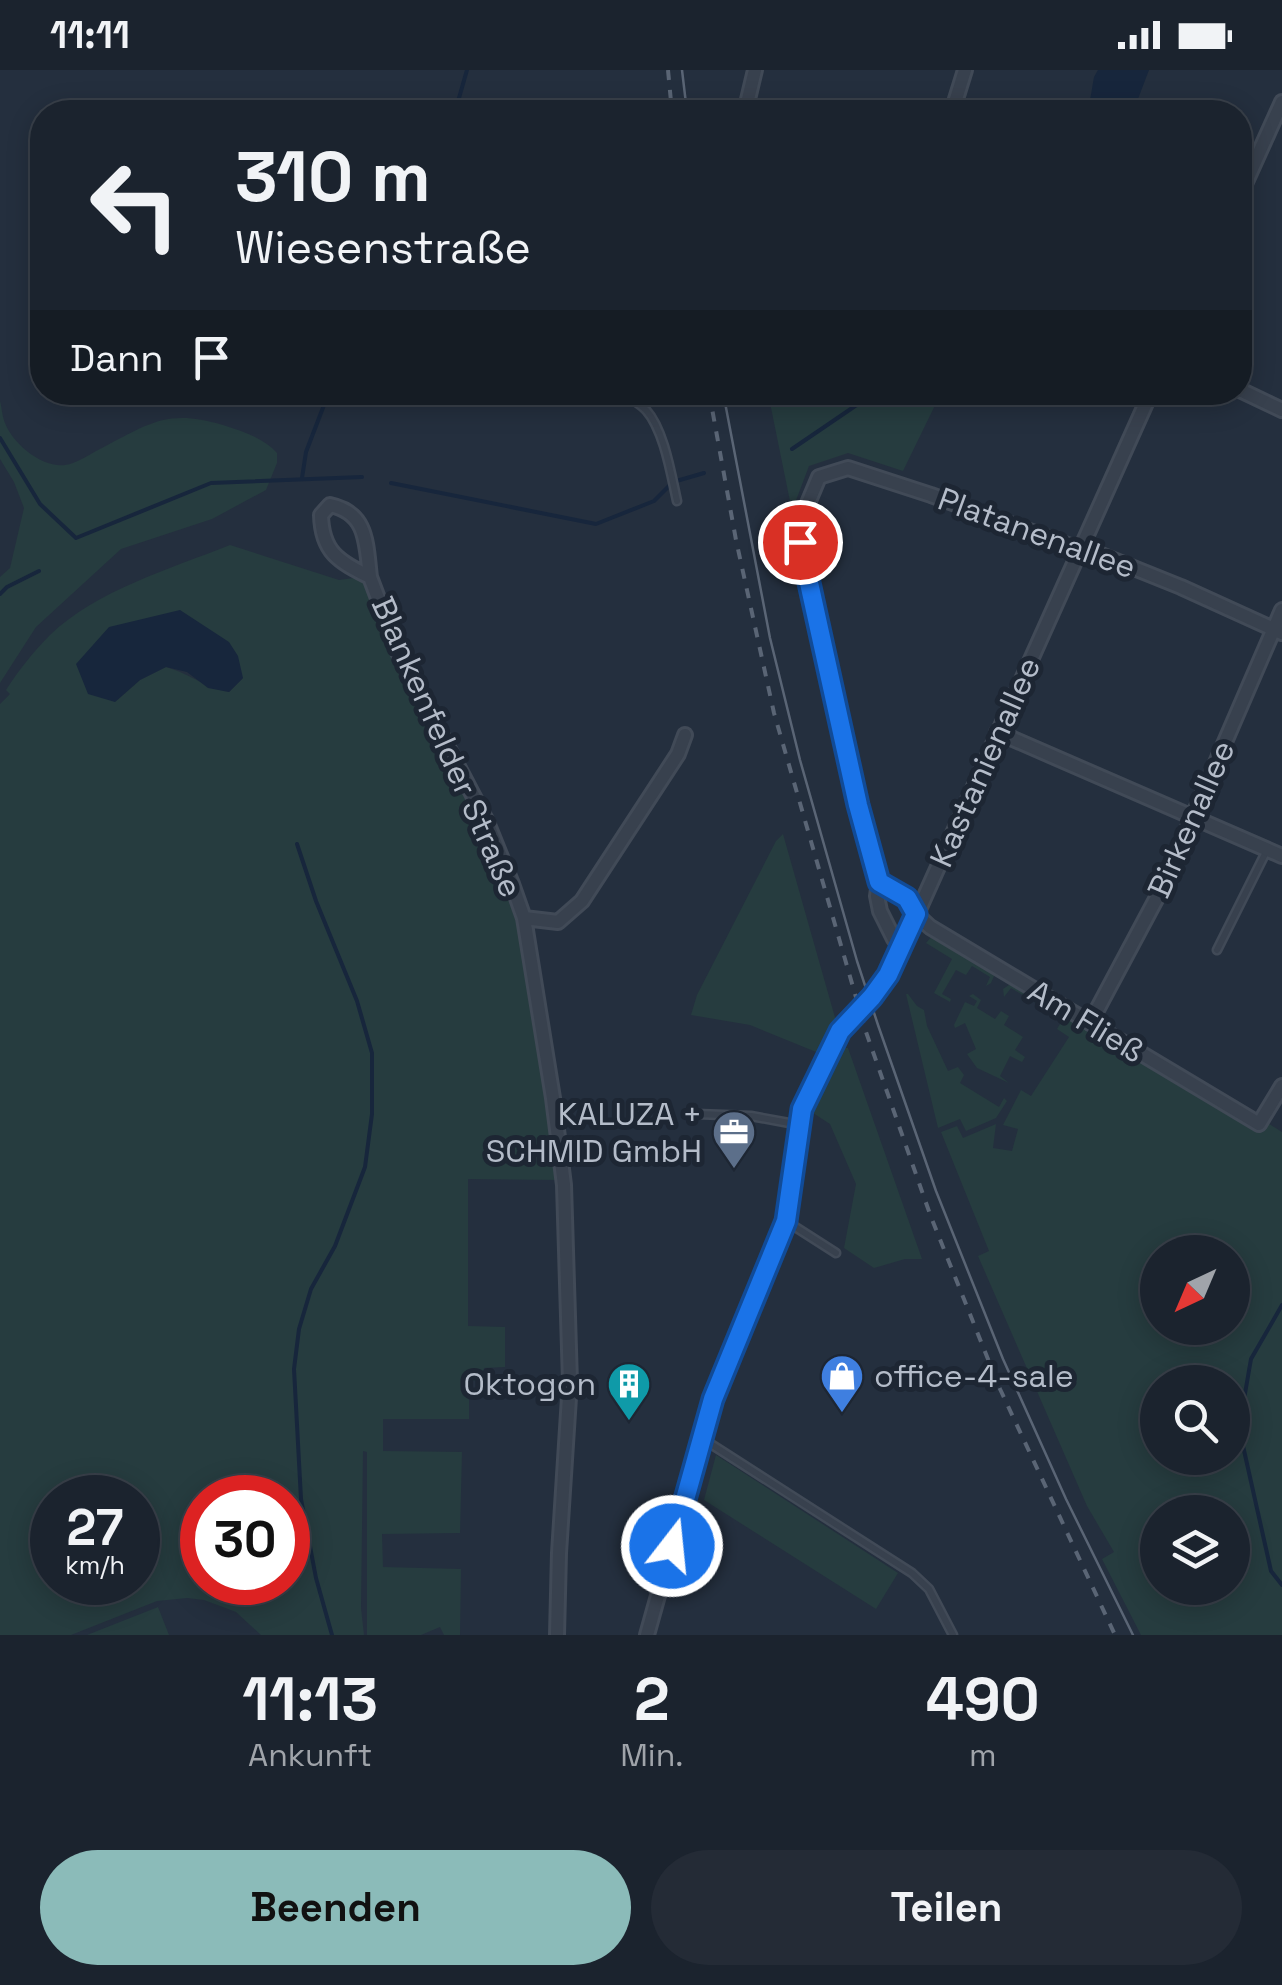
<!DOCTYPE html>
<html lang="de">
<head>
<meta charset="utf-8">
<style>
  body { margin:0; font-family:"Space Grotesk",sans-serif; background:#242b36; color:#f1f3f6; height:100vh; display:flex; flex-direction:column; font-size:38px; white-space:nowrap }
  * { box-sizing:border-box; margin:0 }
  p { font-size:32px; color:#a0a4aa }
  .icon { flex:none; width:55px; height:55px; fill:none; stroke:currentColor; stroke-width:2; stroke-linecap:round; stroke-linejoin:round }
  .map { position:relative; height:1565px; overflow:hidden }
  .drawer { display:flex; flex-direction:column; background:#1b232e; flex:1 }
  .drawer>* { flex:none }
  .top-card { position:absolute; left:30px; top:30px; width:1222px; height:305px; border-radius:40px; box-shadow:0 5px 25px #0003,0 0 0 2px #39404a; background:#1b232e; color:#f1f3f6; overflow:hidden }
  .needle { width:65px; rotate:224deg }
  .buttons { position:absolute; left:1140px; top:1165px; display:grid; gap:20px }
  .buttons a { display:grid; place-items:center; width:110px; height:110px; border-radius:50%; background:#1b232e; box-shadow:0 5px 25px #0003,0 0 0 2px #39404a; font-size:50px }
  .speed { position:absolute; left:30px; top:1405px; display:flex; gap:20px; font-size:50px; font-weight:700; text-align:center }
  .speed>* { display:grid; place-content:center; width:130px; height:130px; border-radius:50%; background:#1b232e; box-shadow:0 5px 25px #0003,0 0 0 2px #39404a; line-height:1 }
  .speed small { font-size:25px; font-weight:400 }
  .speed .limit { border:15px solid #d22; background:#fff; color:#111 }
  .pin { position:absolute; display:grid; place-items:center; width:85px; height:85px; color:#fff; margin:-42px; border:5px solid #fff; border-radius:50%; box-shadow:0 2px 10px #0007 }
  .me { position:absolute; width:110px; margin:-55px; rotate:16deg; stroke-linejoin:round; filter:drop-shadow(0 0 8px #0008) }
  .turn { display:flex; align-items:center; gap:35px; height:210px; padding:0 40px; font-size:45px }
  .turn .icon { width:130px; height:130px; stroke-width:2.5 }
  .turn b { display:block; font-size:70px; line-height:85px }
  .then { display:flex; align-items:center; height:95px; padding:0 40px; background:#0003; gap:20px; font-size:38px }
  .eta { display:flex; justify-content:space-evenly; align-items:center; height:170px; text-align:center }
  .eta b { font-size:60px; font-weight:700; line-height:70px }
  .button { display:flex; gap:20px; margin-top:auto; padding:20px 40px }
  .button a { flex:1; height:115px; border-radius:60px; background:#8bbbb9; color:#111; font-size:40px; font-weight:700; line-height:115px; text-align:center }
  .button a+a { background:#242b36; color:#f1f3f6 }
  .status { display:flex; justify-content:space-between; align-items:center; height:70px; padding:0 50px; background:#1b232e; direction:ltr }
  .status svg { height:28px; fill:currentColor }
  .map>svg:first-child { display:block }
</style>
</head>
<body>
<div class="status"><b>11:11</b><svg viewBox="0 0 49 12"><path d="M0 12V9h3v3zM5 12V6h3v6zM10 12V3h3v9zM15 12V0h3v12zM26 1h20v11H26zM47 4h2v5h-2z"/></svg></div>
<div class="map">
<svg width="1282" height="1565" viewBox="0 0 1282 1565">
  <rect width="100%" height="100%" fill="#242f3e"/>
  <path fill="#263c3f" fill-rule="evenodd" d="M768,323V322L941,323L903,401L848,383L809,396L792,441Z
    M0,331C2,338 2,346 5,353C13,374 42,398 65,395C76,394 90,384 100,379C148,354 167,338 223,355C242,361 264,368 277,383V393L266,420L212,449L121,479L36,557L0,613V507L10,498L24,438L14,412L0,389Z
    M230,475L339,510L369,506L484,751L521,853L563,1110L468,1109V1256L505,1257V1297L484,1298L483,1310L469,1311V1349H383V1381L462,1382L460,1463L382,1464L383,1497L461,1499L460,1565H444L440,1557L421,1565H367V1382L363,1381L361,1538L364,1565H261L236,1542L204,1530L187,1528L157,1531L71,1565H0V634L10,624L6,620C19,600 33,582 50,565C97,520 170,499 230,475ZM180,540L243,608L229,622C203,617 191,604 166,597L140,610L115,632ZM52,1428H138V1512H52ZM202,1428H288V1512H202Z
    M783,764L836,951L821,984L750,955L691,945L697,925L776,771Z
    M932,866L991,899L994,906L991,913L986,916L990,907L972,896L966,905L956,900L942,924L951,929L950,932L934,923L952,889L926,873Z
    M1012,913H1016L1256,1062L1269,1054L1282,1062V1565H1141L1102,1489L1114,1482L1087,1436L978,1186L989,1181L941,1062L957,1056L963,1068L996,1054L993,1078L1012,1081L1018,1059L1003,1055L1021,1020L1031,1026L1069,967L1057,959L1063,949L1011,918L1004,927L1003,919ZM1158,1182H1232V1258H1158ZM1158,1312H1232V1388H1158ZM1158,1442H1232V1518H1158Z
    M906,924H908L917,936L924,940L927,956L948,1001L958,997L964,1005L960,1013L999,1037L1004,1028L1007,1031L996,1048L966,1061L960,1049L938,1058Z
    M973,924L981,930L977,938L995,949L1001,941L1009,946L1004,955L1023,967L1015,980L1025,987L1022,992L1010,986L1000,1006L1009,1013L977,998L967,984L976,979L965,953L955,958L954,955L965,932L974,936L977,931L969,926Z
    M843,978H848L922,1189H905L874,1198L844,1178L856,1114L830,1054L813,1043Z
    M716,1385L898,1503L876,1539L704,1430Z
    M158,1537L169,1565H87Z"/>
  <path fill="#17263c" d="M1098,0H1149L1133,42H1088L1094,7Z
    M180,540L229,572L238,586L243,608L229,622L208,618L187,602L166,597L140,610L115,632L88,624L76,594L109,557Z"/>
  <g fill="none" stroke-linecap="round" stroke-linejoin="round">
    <path stroke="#17263c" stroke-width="4" d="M455,42L467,0
      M0,368L40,434L76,468L211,413L362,407
      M792,379L861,332L886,322
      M302,408L306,382L329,322
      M391,413L596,454L654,431L673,412L704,403
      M0,524L7,517L39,501
      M297,774L316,831L357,931L372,983V1044L365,1097L335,1176L311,1219L299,1259L294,1299L301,1429L316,1508L332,1565
      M1282,1235L1251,1289L1239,1358L1271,1501L1282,1515"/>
    <g stroke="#414a57" stroke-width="11">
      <path id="service" d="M619,322C629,328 638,332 646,340C664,360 671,404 677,431
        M1217,880L1267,780
        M697,1044L751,1046L800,1055
        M786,1151L836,1183
        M703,1369L912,1503L929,1519L953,1565"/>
    </g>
    <g stroke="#414a57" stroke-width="18">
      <path id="minor" d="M745,42L755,0
        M952,42L965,0
        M1240,125L1282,32
        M1240,320L1282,340
        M370,507C366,474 368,443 330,435L321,445C322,482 338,491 370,507L399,584L486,750L512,814L524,848L558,852L582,831L678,684L685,665
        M997,662L1282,786
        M879,812L907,828L916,844L930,857L1259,1054L1282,1016
        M524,848L553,1028L564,1115L570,1312L559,1483L557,1565
        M903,875L894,869L880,841L877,826L879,812L858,735L800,472L806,438L819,407L848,398L931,425L1081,480L1094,482L1181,517L1282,563
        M1090,953L1161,820L1282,540
        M647,1565L713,1329L786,1151L802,1039L840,961L872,927L899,884L1151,322"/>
    </g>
    <use href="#service" stroke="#38414e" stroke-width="6"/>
    <use href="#minor" stroke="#38414e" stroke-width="12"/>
    <path stroke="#5a6575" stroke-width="2.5" d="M682,0L687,42
      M723,322L770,568L800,690L857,891L878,955L936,1121L1003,1289L1066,1429L1133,1565"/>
    <path stroke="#5a6575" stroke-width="4" stroke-dasharray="10 10" stroke-linecap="butt" d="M668,0L672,42
      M709,322L736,470L774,643L866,962L931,1147L1000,1319L1115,1565"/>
  </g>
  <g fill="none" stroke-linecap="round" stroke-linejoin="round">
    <g stroke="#114b97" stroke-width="25">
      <path id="route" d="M672,1476L713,1329L786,1151L802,1039L840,961L872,927L888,905L916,844L907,828L879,812L858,735L800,472"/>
    </g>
    <use href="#route" stroke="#1a73e8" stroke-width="18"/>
  </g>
  <defs>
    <g id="office-pin" transform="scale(2.25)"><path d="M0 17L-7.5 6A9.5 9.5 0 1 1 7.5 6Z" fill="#5c6f8a" stroke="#1d2633"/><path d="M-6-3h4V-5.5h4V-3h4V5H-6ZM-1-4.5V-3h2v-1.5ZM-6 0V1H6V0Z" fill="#fff"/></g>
    <g id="shop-pin" transform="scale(2.25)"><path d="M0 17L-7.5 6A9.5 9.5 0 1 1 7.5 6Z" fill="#3f7fe0" stroke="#1d2633"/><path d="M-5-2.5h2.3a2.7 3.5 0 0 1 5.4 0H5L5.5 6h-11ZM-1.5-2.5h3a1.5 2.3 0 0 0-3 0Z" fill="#fff"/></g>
    <g id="building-pin" transform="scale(2.25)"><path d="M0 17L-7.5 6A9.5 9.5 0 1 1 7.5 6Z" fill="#0f9aa8" stroke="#1d2633"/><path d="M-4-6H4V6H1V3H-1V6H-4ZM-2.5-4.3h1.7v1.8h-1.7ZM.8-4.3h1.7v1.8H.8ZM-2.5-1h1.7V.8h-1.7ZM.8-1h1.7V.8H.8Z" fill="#fff"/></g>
  </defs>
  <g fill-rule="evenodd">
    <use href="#office-pin" x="734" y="1062"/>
    <use href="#shop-pin" x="842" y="1306"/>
    <use href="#building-pin" x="629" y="1314"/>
  </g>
  <g text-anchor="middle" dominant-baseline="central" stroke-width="10" stroke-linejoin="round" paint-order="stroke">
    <g font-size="32" fill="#b4bcc9" stroke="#1d2633">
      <text transform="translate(1037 463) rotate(20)">Platanenallee</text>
      <text transform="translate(447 677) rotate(66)">Blankenfelder Straße</text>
      <text transform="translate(985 692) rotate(-66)">Kastanienallee</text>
      <text transform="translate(1191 749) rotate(-66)">Birkenallee</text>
      <text transform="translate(1086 951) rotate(31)">Am Fließ</text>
    </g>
    <g font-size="32" fill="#b4bcc9" stroke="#1d2633" text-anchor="end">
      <text x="702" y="1044">KALUZA +<tspan x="702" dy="37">SCHMID GmbH</tspan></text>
      <text x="874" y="1306" text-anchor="start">office-4-sale</text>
      <text x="596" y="1314">Oktogon</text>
    </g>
  </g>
</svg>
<div class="buttons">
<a><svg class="needle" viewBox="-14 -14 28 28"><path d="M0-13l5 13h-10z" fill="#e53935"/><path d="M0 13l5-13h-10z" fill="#a0a4aa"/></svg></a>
<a><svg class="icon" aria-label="search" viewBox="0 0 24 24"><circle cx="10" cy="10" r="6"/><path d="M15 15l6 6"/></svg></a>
<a><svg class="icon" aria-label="layers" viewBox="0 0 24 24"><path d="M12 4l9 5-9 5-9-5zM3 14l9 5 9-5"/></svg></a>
</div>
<div class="speed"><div>27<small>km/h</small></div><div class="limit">30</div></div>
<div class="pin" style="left:800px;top:472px;background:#d93025"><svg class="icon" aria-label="arrive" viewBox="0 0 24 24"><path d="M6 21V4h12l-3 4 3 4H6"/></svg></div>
<svg class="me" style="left:672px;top:1476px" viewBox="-20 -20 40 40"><circle r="17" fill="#1a73e8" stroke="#fff" stroke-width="3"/><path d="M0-11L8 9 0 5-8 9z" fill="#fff"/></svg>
<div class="top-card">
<div class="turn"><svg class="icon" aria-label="left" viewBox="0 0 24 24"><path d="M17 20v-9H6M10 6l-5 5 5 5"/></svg><div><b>310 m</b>Wiesenstraße</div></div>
<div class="then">Dann<svg class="icon" aria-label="arrive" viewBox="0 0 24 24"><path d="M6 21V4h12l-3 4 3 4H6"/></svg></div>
</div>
</div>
<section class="drawer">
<div class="eta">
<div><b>11:13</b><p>Ankunft</p></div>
<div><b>2</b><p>Min.</p></div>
<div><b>490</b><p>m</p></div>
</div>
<div class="button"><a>Beenden</a><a>Teilen</a></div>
</section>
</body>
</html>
